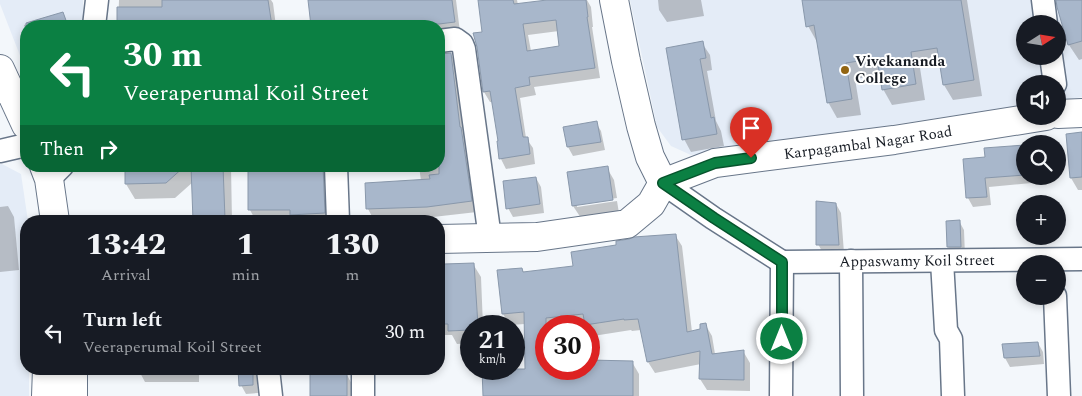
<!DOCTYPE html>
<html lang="en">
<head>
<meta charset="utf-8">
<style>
  body { margin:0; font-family:Spectral,serif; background:#20242c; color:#f1f3f6; height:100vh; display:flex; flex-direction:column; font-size:19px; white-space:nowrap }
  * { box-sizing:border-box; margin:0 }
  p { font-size:16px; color:#9ea1a6 }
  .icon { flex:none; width:28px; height:28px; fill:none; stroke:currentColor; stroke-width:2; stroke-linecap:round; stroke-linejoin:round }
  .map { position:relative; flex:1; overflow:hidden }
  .side { position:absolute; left:20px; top:215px; width:425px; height:160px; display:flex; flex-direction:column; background:#171b24; border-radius:20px; box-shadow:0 2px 8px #0003 }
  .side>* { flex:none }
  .guide { position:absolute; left:20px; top:20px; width:425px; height:152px; border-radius:20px; box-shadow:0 2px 8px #0003; background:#0b8043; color:#fff; overflow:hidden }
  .needle { width:32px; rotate:78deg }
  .tools { position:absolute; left:1016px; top:15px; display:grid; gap:10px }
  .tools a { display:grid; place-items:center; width:50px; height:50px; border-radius:50%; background:#171b24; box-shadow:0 2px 8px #0003; font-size:25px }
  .speed { position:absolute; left:460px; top:315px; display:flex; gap:10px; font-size:25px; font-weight:700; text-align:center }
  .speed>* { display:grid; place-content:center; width:65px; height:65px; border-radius:50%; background:#171b24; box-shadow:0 2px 8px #0003; line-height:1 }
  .speed small { font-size:12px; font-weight:400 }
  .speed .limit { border:8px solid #d22; background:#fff; color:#111 }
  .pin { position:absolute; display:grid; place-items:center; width:42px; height:42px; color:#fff; margin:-51px -21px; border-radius:50% 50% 50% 0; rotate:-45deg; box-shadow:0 0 5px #0007 }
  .pin .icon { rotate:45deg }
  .me { position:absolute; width:55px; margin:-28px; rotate:0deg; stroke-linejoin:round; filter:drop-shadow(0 0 4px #0008) }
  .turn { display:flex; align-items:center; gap:18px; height:105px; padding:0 20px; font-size:22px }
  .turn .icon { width:65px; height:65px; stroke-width:2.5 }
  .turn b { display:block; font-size:35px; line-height:42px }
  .then { display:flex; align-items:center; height:48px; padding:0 20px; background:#0003; gap:10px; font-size:19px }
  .eta { display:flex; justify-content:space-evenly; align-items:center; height:85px; text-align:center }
  .eta b { font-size:30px; font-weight:800; line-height:35px }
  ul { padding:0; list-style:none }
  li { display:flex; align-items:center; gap:15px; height:65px; padding:0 20px }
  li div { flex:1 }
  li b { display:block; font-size:19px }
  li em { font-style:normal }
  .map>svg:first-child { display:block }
</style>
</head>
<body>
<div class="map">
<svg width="1082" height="396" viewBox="0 0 1082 396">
  <rect width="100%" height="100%" fill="#f3f7fb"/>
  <path fill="#e4ecf7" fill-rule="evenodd" d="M0,0H83V26H26V71L0,4Z
    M630,0H1082V97L1058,101V84H1025V105L691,155L671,146L657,127ZM1025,24H1058V56H1025Z
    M0,164H2L21,174L28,221H26V369H29V396H0Z"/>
  <path fill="#0003" fill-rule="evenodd" d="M119,0H271L273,3L276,26H118Z
    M310,0H456L460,32L439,35V26H312Z
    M480,0H517L518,5L558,0H587L591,7L593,27H592L600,78L534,87L536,95L520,98L526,138L533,148L535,164L506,169L501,159L493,102H490L484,92L478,47L484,33ZM559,31L560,47L531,51L528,35Z
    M658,0H701L704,16L667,22L659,10Z
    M803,0H967L982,96L953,100L944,85L941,65L920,68L925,100L892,105L883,89L881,75L855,79L861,115L837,118L828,102L818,42H817L808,26Z
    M1057,0H1082V59L1079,60L1069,45Z
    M62,13L68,26H26V33L24,25Z
    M702,43L710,55L712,70L707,71L716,121L721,131L724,146L691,152L684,139Z
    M451,54L457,65L477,212L433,217L374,220L368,209L366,184L421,181L419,166H439V55Z
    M596,123L601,131L605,150L573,156L568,147L565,128Z
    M1082,133V190H1078L1071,178Z
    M1025,146V176H1041L1042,182L989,187L991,205L973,207L968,198L964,160L1009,156Z
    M126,166H231L232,221H195L193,182L175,198L135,199L126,184Z
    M249,166H332L330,221H256L250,210Z
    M607,168L614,180L617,198L577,204V207L617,201L619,213L581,218L573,206Z
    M536,178L541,187L544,213L513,217L508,208Z
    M836,204L841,213L844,253H823L818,244Z
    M8,206L14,217L19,270L0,272V207Z
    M959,221L964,230L965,256H953L948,247Z
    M675,235L682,246L692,332L701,330L705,324L712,336L715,354L743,351L750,363V391L707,390L700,379L701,364L655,373L648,362L641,330L632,331L631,330L593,336L589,326L587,325L576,326H546V369H589V354H593L598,362H632L639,374V396H484V369H526L525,324L510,325L503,314L522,269L524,273L575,267Z
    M473,264L481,277L483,326H471V343L457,344L452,335H439V267H446Z
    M1038,343L1043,352L1044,364L1010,367L1005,358L1004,345Z
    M138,369H199V382H145Z
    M240,369H256L258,393L246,394L241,385Z
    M347,375L354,388V396H311Z"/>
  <path fill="#a8b7cb" stroke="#8998ab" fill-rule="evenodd" d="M162,0H268L272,26H253L252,24L235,26H221V23L167,26H117V7H162Z
    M308,0H452L455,22L431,25L430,22L374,26H311Z
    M478,0H513L514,4L547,0H586L588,17H587L595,68L529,77L530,85L515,88L523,137H528L530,154L499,159L497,141H498L490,91L483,92L477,47L473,33L482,32ZM556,20L559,46L527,51L523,24Z
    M802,0H961L974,80L943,85L937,48L911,52L916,84L882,90L877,58L846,63L852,99L827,103L814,25L806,27Z
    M1056,0H1082V41L1068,45L1057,7Z
    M63,12L68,26H26V23Z
    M703,41L706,58L700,59L711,118L714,117L717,134L682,140L666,48Z
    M451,53L460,127H461L472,201L427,207L366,209L365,183L430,179L429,175L439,174V54Z
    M597,121L601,142L567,147L563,127Z
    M1082,132V177L1070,178L1066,134Z
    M1025,145V175L985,178L987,197L966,198L963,159L985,157L984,148Z
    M125,166H185L166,183L125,184Z
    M191,166H223L225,219L193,221Z
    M248,166H323L325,213L290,215V210H248Z
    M608,166L613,200L572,206L567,172Z
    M536,177L540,204L506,209L503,181Z
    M816,201L836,203L839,245H816Z
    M960,220L961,247H947L946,221Z
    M676,234L687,332L700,329V324L706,323L712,354L744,350V380L699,379L700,351L647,362L638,319L624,320V319L585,325L583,314L546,318V369H589V360L633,361V396H483L482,369H525L524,312L502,314L497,270L522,268L523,272L573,266L571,252L616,245V241L629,239L634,237Z
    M474,263L478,326H471V330L448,331V324H439V266H444V264Z
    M1038,342L1040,356L1004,358L1002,344Z
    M238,369H253V385L239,386Z
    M310,373L347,374V396H310Z"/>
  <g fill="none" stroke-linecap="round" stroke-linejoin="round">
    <g stroke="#687689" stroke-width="25">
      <g id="minor">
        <path d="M1043,0L1046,24"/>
        <path d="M94,26L97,0"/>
        <path d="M439,41L455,39L462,44L464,49L490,238"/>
        <path d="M1051,56L1055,84"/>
        <path d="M0,151L26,145"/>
        <path d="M336,166L338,221"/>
        <path d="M49,179L62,166"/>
        <path d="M663,183L713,218L782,262"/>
        <path d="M851,261L852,396"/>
        <path d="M942,261L946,330L951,339L953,396"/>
        <path id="s1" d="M782,262L1082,259"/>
        <path d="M1055,296L1059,396"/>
        <path d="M268,369L271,396"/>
        <path d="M363,396V369"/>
        <path d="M781,396L782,262"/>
      </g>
    </g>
    <g stroke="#687689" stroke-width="30">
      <g id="major">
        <path d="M614,0L626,61L641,126L650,157L663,183"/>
        <path d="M0,69L26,125"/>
        <path d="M1058,114L1082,113"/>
        <path d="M44,166L49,179L55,221"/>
        <path id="s2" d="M663,183L715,163L894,140L1046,116"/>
        <path d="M439,239L537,237L627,224L651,204L663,183"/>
        <path d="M73,369V396"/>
        <path d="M46,396L47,369"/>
      </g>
    </g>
    <use href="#minor" stroke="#fff" stroke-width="22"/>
    <use href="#major" stroke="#fff" stroke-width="28"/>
  </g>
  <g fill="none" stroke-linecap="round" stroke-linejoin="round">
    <g stroke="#07532c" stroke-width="12">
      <path id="route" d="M751,158L715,163L663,183L714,218L782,262V339"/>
    </g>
    <use href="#route" stroke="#0b8043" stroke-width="9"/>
  </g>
  <circle fill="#936512" stroke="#fff" stroke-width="2" cx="845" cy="70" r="5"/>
  <g text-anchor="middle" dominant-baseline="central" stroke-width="4" stroke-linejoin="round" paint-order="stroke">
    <g font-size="15" font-weight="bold" fill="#171c24" stroke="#fff" text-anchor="start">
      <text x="855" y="61">Vivekananda<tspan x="855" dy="17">College</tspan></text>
    </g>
    <g font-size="15" fill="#171c24" stroke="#fff">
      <text stroke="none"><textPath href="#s2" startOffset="210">Karpagambal Nagar Road</textPath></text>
      <text stroke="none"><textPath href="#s1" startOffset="135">Appaswamy Koil Street</textPath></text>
    </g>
  </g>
</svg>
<div class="tools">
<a><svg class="needle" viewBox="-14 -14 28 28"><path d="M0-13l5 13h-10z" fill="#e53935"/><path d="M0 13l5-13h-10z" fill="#9ea1a6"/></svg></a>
<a><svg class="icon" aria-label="sound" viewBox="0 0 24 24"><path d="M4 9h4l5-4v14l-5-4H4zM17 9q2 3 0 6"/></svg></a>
<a><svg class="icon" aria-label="search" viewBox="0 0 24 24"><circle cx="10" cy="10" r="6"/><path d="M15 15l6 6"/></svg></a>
<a>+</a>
<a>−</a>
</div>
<div class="speed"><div>21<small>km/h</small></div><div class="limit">30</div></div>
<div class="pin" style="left:751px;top:158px;background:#d93025"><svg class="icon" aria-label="arrive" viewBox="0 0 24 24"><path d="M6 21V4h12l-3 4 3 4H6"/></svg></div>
<svg class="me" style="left:782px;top:339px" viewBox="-20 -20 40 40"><circle r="17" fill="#0b8043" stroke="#fff" stroke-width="3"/><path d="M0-11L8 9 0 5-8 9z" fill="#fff"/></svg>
<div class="guide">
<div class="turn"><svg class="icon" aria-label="left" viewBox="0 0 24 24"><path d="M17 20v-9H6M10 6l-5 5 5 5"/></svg><div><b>30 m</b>Veeraperumal Koil Street</div></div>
<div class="then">Then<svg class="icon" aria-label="right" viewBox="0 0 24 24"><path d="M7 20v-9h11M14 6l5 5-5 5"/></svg></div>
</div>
<section class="side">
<div class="eta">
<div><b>13:42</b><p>Arrival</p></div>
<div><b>1</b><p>min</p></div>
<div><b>130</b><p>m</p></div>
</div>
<ul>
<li><svg class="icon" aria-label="left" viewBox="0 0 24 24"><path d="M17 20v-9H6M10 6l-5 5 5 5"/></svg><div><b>Turn left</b><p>Veeraperumal Koil Street</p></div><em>30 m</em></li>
</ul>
</section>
</div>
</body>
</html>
